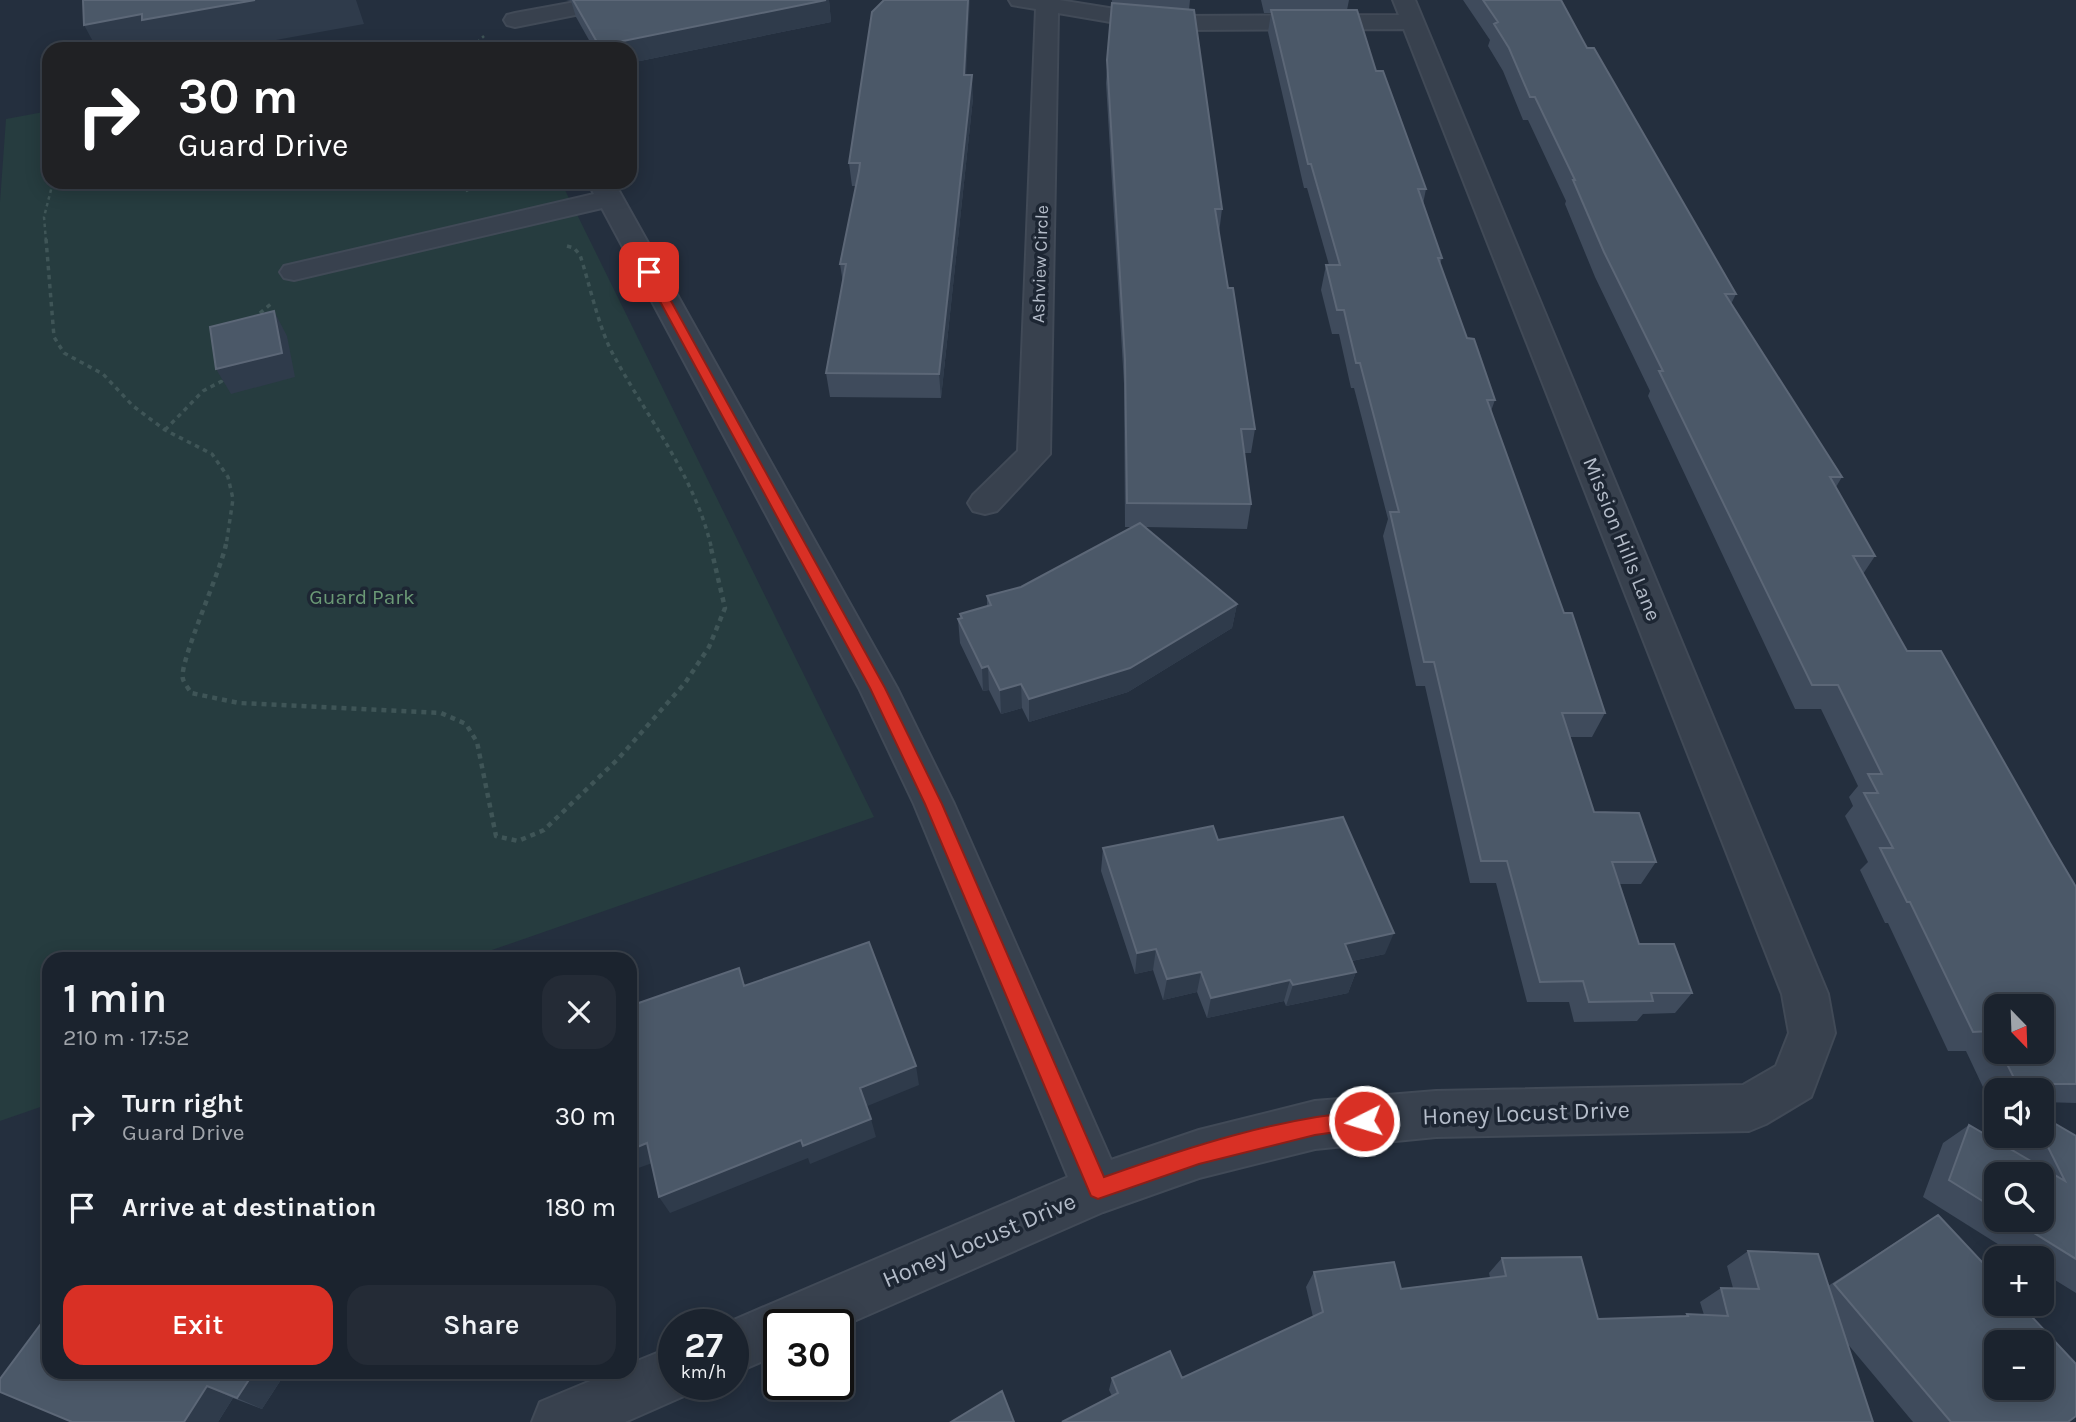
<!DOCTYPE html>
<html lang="en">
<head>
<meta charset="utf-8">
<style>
  body { margin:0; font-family:Karla,sans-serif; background:#242b36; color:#f1f3f6; height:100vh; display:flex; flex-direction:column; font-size:26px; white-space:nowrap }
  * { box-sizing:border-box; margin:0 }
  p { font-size:23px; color:#a0a4aa }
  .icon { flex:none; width:38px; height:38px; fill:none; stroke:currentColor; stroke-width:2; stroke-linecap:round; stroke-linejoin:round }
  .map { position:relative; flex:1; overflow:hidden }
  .drawer { position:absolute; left:42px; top:952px; width:595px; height:427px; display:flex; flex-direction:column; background:#1b232e; border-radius:21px; box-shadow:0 4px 18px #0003,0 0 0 2px #39404a }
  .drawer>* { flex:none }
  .guide { position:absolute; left:42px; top:42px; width:595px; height:147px; border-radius:21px; box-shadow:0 4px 18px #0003,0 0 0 2px #39404a; background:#202124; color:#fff; overflow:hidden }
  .needle { width:46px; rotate:157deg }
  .buttons { position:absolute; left:1984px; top:994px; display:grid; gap:14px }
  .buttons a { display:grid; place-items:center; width:70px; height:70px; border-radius:14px; background:#1b232e; box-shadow:0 4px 18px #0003,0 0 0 2px #39404a; font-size:35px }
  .speed { position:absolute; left:658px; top:1309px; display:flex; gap:14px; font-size:35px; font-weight:700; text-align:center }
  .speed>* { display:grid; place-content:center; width:91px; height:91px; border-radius:50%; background:#1b232e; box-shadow:0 4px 18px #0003,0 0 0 2px #39404a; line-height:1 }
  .speed small { font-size:18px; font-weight:400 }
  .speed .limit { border:4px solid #111; border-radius:10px; background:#fff; color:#111 }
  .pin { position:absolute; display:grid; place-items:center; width:60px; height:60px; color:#fff; margin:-30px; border-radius:14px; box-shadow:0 4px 10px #0006 }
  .me { position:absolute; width:77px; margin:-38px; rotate:265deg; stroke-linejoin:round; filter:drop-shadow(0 0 5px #0008) }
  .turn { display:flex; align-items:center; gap:24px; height:147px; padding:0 21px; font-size:32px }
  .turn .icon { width:91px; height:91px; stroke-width:2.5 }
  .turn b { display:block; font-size:49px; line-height:60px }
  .round { display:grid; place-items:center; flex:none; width:74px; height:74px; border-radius:21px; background:#242b36 }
  .headline { display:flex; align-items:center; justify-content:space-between; height:119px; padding:0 21px }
  h1 { font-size:42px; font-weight:600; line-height:52px }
  .action { display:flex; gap:14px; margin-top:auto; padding:14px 21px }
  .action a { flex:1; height:80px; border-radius:21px; background:#d93025; color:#fff; font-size:28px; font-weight:600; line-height:80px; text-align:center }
  .action a+a { background:#242b36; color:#f1f3f6 }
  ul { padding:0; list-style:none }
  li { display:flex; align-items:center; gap:21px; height:91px; padding:0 21px }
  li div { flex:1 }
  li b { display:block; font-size:26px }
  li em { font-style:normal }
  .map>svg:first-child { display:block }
</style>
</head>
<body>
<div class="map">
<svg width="2076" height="1422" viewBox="0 0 2076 1422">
  <rect width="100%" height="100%" fill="#242f3e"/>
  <path fill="#263c3f" d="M49,111V182H561L874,817L466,959H49V1104L0,1121V202L6,119Z"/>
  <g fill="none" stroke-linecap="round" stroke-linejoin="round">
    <g stroke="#414a57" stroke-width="4">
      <path id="minor" d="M586,0H631L628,5L620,6L515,27L507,25L504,20L507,15L515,13Z
        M1009,0H1059L1134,12L1181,16L1399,15L1393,0H1415L1828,994L1835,1033L1811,1097L1766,1124L1749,1131L1436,1137L1315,1149L1199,1178L1103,1212L838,1328V1325H779V1354L733,1374V1325H722L1068,1177L914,804L859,688L602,208L294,280L284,278L280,272L284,266L594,194L588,182H614L897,688L954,804L1111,1160L1199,1130L1315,1101L1436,1091L1743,1085L1776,1066L1789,1033L1782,994L1404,29L1181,30L1134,26L1058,13L1050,454L997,511L985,514L973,511L968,503L973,495L1018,451L1036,9L1012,5Z
        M674,1346V1384H697L693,1392L625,1422H532L540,1402L612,1372H630V1364Z"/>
    </g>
    <path stroke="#3f5557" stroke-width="2.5" stroke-dasharray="3.5 3.5" stroke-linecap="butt" d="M465,49L472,47L484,36
      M464,182L468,194
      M46,241L44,217L53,182"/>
    <path stroke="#3f5557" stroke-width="3.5" stroke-dasharray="4.5 4.5" stroke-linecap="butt" d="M46,239L54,337L64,353L103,374L133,406L165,430L212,454L228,477L233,499L226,546
      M567,246L574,248L580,255C590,285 599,330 614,356C648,419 694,475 711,546
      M253,319L272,303
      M165,430L203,391L222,381L221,376"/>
    <path stroke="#3f5557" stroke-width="4.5" stroke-dasharray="5 5" stroke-linecap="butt" d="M226,544C221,571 178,664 183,679C184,683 189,689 191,693L239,703L441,713L466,724L477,742L496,836L518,841L544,830L619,758L685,683L709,647L725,608L710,544"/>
    <use href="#minor" fill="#38414e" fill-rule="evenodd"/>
  </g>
  <path fill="#3f4b5c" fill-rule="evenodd" d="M566,0H829L831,22L630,63V49H594L576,17L571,1Z
    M1112,0H1190L1189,10L1222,209L1219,233L1228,288L1255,429L1251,453H1244L1251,504L1247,529L1145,527L1237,604L1232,628L1128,692L1029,722L1022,708L1001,714L989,690L983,691L960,643L958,619L960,618V614L987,606V596L1021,587L1132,527H1125L1124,384L1106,83Z
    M1261,0H1349L1347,10L1376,71L1426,189L1423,204L1442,258L1440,264L1467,338L1495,400L1491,411L1564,613L1605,713L1592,737H1570L1594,812L1656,862L1641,884H1619L1639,944L1692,993L1675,1013L1643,1014L1637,1021L1574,1022L1569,1002H1527L1496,883H1470L1425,686H1416L1383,536L1388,519L1354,388H1351L1339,334H1332L1321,290L1326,265H1329L1307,188H1304L1268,32L1271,13H1264Z
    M1463,0H1561L1587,48L1736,294L1731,304L1842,477L1836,487L1875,556L1863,574L1907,651L2050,843L2076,887V1103L2042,1102V1090H1997V1102H1990L1966,1051H1948L1888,923H1885L1860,870L1868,862L1845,816L1853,806L1849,797L1858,786L1821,709H1795L1648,396L1650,391L1595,277L1565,204L1566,201L1528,120H1523L1503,71L1488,46L1490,40ZM1997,1006L2042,1052H1997Z
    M966,75L973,98L941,398L830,397L826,373L843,283L840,264L856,186H852L849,163Z
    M1218,840L1385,954L1352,961L1356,972L1348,993L1286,1006L1284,1001L1207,1018L1197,992L1163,1000L1153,970L1135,974L1101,871L1103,848Z
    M1969,1125L2013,1151L2006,1136H2076V1293L2042,1272V1258H2020L1923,1197L1943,1143ZM1997,1174L2042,1220H1997Z
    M1938,1215L2068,1422H1913L1846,1342L1112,1396L1109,1390L1112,1378H1182L1313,1317L1306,1287L1314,1272L1401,1289L1490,1278L1489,1273L1502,1258L1598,1319L1683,1317L1687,1314L1704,1315L1700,1302L1721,1288H1733L1727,1266L1748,1251L1828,1286Z
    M49,1313L286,1372L262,1409L233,1398L218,1422Z"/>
  <path fill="#2f3b4b" d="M255,0H356L364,24L226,49H97L84,25L142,14Z
    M826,0H829L831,22L630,63V49H614L613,43Z
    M968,0H970L965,98L964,75Z
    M972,75L973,98L941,398L939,374Z
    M274,311L287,336L295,377L231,394L216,369Z
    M1237,604L1232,628L1128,692L1029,722V699Z
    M988,666L989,690L983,691L982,668Z
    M1021,684L1022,708L1001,714L1000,690Z
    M1394,933L1385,954L1337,964L1345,944Z
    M1156,949L1153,970L1135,974L1137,953Z
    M1201,972L1197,992L1163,1000L1167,979Z
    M1356,972L1348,993L1286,1006L1293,985Z
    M1290,980L1284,1001L1207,1018L1211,998Z
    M916,1066L919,1085L865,1107L860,1088Z
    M871,1119L876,1137L810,1164L808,1158L670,1213L659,1197L801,1140Z
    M647,1143L658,1161L630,1171V1150Z
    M254,1372H286L262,1409L237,1398Z
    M207,1386L233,1398L218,1422H184Z"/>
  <path fill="#4b5868" stroke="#5c6777" stroke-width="2" fill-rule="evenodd" d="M83,0H255L142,20V14L84,25Z
    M573,0H826L613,43L614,49H601Z
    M884,0H968L964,75H972L939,374L826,373L846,264H840L859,171L860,163H849L872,12Z
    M1483,0H1561L1587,48H1594L1736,294H1725L1842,477H1830L1875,556H1853L1907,651H1941L2050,843L2076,887V1084H2017L2001,1052H2042V1006H1997V1043L1991,1031L1973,1032L1910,902H1907L1880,848H1893L1864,793H1878L1868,774H1882L1838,685H1812L1659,371H1663L1604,252L1573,180H1575L1535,97H1530L1509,48L1494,24L1498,22Z
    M1112,3L1194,10L1222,209H1215L1228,288H1233L1255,429H1241L1251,504L1127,503L1125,360L1107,60Z
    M1271,10H1357L1376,71H1383L1426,189H1418L1442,258H1438L1467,338L1474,339L1495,400H1487L1564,613H1572L1605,713H1562L1594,812L1639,813L1656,862H1612L1639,944H1674L1692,993H1651L1653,1001L1589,1002L1583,981L1540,982L1507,861H1481L1434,662H1424L1390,512H1399L1360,363H1356L1344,310H1337L1326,265H1340L1311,164H1308Z
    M274,311L282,353L216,369L210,327Z
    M1140,523L1237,604L1130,668L1029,699L1021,684L1000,690L988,666L982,668L958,619L962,618L960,614L991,605L987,596L1021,587Z
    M1343,817L1394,933L1345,944L1356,972L1293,985L1290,980L1211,998L1201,972L1167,979L1156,949L1137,953L1103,848L1213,826L1218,840Z
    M869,942L916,1066L860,1088L871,1119L803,1146L801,1140L659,1197L647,1143L630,1150V1006L739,968L744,986Z
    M2042,1116L2076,1136V1259L2013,1220H2042V1174H1997V1210L1949,1180L1969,1125L2065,1181L2042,1135Z
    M1938,1215L1997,1278V1304H2020L2076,1364V1416L2068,1422H1951L1834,1284ZM1997,1342H2042V1388H1997Z
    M1748,1251L1818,1254L1873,1422H1062L1118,1393L1112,1378L1170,1351L1182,1378L1323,1312L1314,1272L1394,1262L1401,1289L1506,1276L1502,1258L1581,1257L1598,1319L1688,1316L1687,1314L1728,1316L1721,1288L1759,1289Z
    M49,1313V1372H254L237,1398L207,1386L184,1422H72L0,1392V1379Z
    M1002,1391L1014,1422H951Z"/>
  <path fill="#d93025" stroke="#8d1f18" stroke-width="2" d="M649,268L655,272L885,688L942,804L1104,1177C1189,1147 1274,1119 1364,1111L1371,1114L1374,1121L1371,1127L1315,1135L1199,1164L1098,1199L1091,1196L925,804L870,688L644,272Z"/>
  <g text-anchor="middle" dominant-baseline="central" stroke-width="7" stroke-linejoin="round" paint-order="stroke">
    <g font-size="18" fill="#b4bcc9" stroke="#1d2633">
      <text transform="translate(1040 264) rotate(-88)">Ashview Circle</text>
    </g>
    <g font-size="21" fill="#b4bcc9" stroke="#1d2633">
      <text transform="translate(1622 539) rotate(68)">Mission Hills Lane</text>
    </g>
    <g font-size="21" fill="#6b9a76" stroke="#1d2633">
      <text x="362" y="597">Guard Park</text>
    </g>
    <g font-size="24" fill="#b4bcc9" stroke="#1d2633">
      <text transform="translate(1526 1113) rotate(-2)">Honey Locust Drive</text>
      <text transform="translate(979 1240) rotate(-23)">Honey Locust Drive</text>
    </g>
  </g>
</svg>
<div class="buttons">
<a><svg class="needle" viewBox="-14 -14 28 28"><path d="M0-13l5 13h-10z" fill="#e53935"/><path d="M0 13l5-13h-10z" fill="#a0a4aa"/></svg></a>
<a><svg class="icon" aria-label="sound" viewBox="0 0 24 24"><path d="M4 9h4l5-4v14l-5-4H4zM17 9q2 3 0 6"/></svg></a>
<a><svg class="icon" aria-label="search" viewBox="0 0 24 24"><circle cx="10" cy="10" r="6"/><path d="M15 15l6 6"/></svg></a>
<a>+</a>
<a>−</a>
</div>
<div class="speed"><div>27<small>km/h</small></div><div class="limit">30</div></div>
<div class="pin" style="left:649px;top:272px;background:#d93025"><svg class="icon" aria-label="arrive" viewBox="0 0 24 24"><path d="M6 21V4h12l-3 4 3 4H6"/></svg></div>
<svg class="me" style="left:1364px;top:1121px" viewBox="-20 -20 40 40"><circle r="17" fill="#d93025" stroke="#fff" stroke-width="3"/><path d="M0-11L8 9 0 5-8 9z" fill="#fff"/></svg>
<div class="guide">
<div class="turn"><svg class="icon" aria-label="right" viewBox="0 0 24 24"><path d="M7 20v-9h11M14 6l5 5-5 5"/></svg><div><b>30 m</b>Guard Drive</div></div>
</div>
<section class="drawer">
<div class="headline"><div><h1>1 min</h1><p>210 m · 17:52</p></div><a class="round"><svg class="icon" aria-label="close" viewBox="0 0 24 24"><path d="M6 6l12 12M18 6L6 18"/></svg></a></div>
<ul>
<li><svg class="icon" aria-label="right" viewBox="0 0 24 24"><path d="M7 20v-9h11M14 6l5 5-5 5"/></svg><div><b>Turn right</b><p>Guard Drive</p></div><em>30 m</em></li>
<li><svg class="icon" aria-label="arrive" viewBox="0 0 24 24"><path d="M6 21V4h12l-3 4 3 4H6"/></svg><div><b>Arrive at destination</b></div><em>180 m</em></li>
</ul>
<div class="action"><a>Exit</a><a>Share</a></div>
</section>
</div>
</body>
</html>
